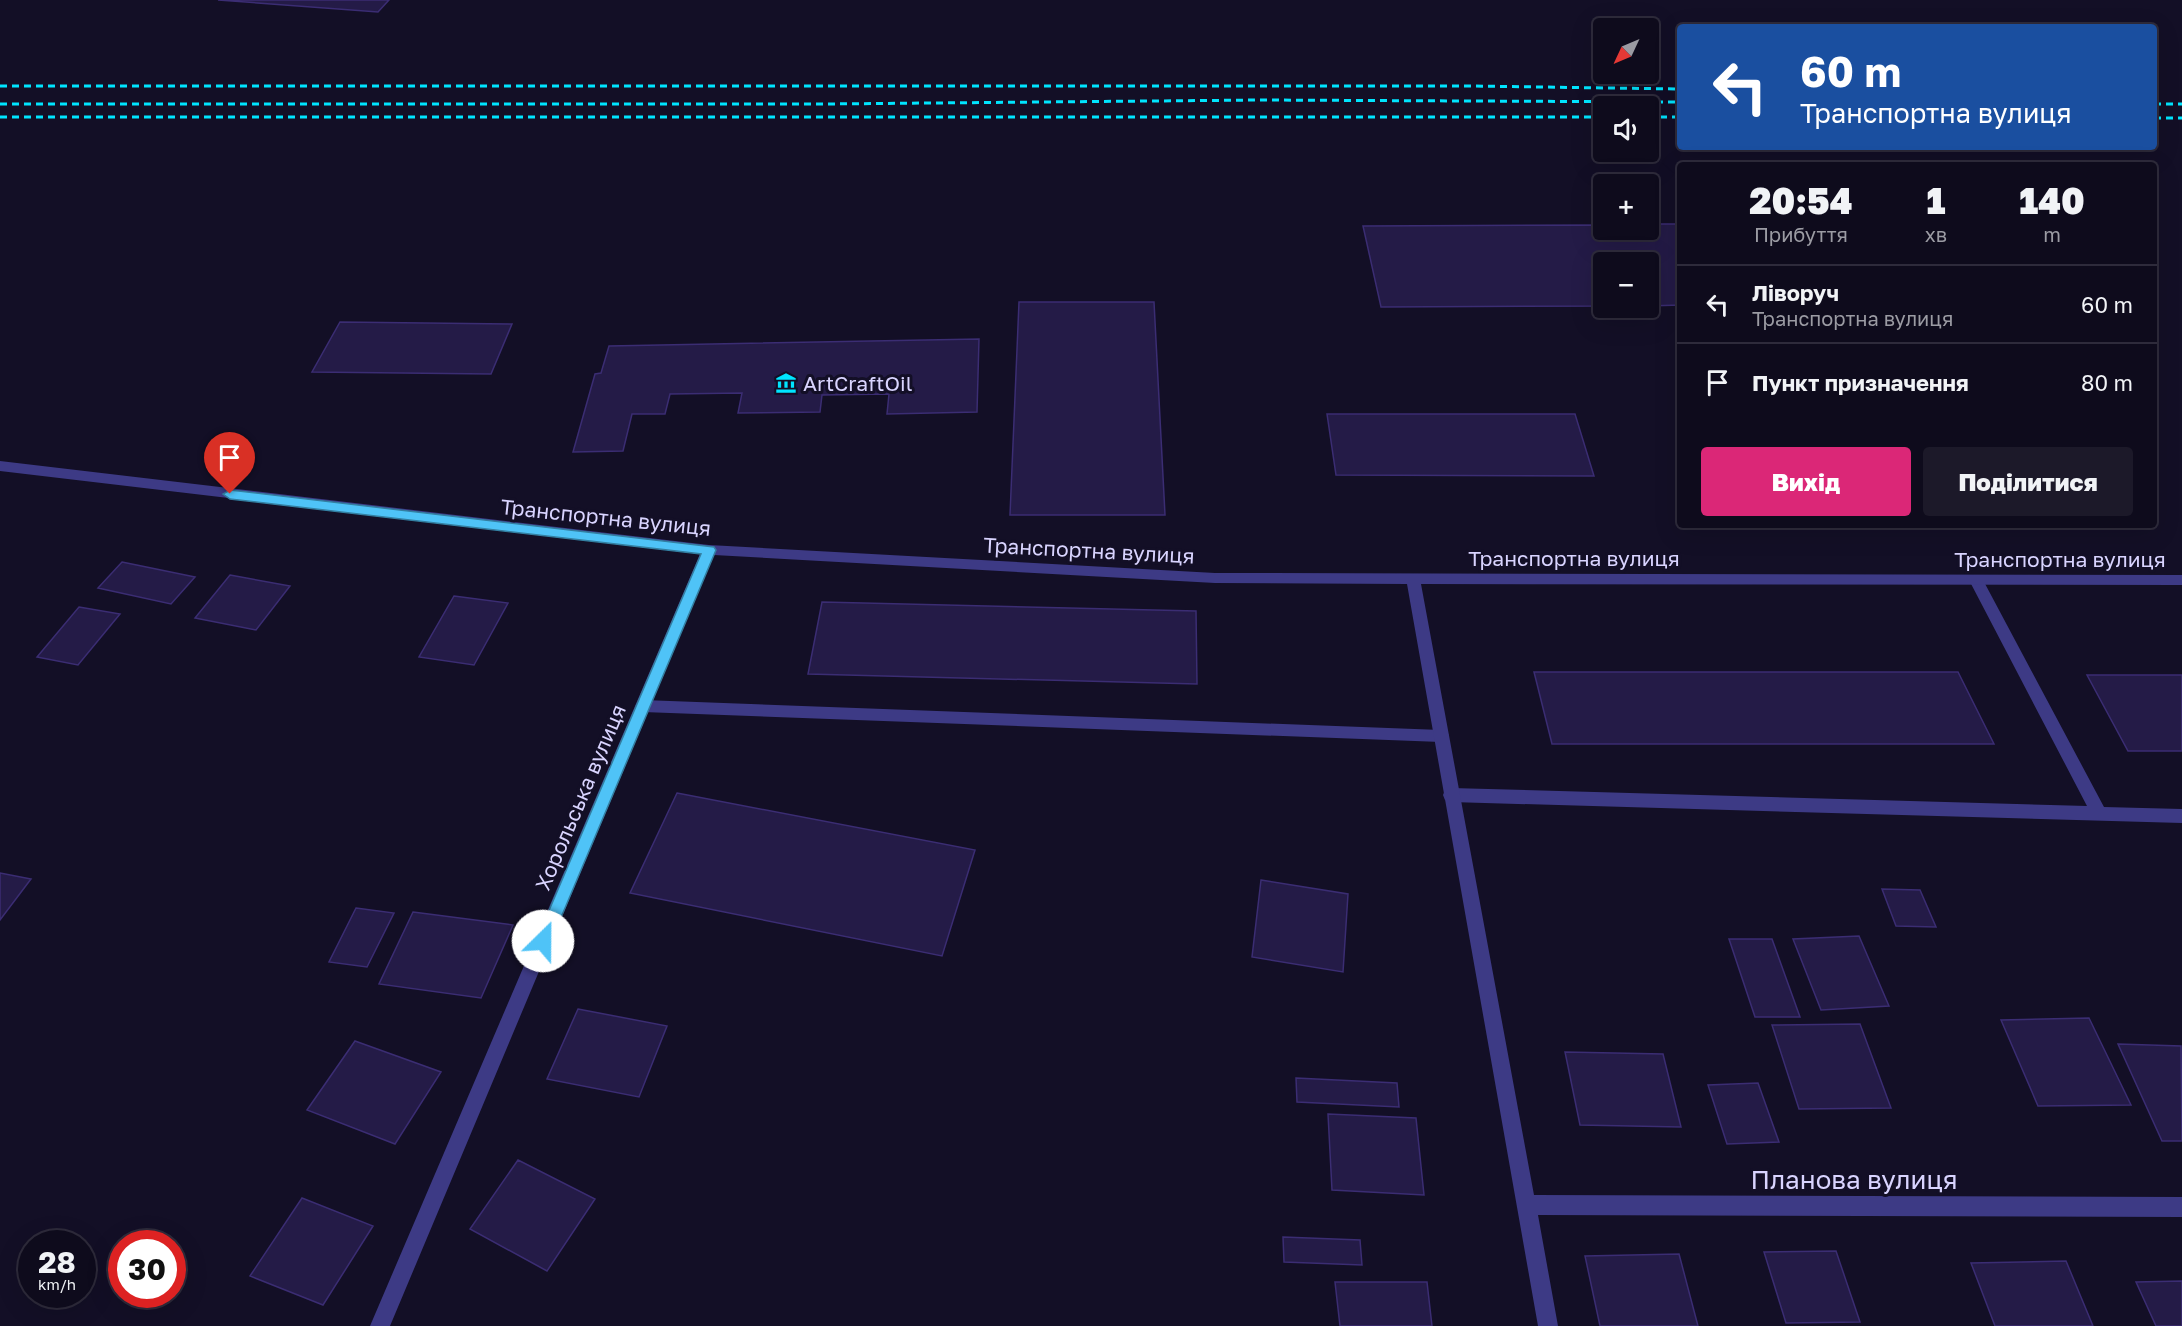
<!DOCTYPE html>
<html lang="uk">
<head>
<meta charset="utf-8">
<style>
  body { margin:0; font-family:"Golos Text",sans-serif; background:#1c1929; color:#f1f3f6; height:100vh; display:flex; flex-direction:column; font-size:22px; white-space:nowrap }
  * { box-sizing:border-box; margin:0 }
  p { font-size:20px; color:#9b9ba3 }
  .icon { flex:none; width:33px; height:33px; fill:none; stroke:currentColor; stroke-width:2; stroke-linecap:round; stroke-linejoin:round }
  .map { position:relative; flex:1; overflow:hidden }
  .panel { position:absolute; left:1677px; top:162px; width:480px; height:366px; display:flex; flex-direction:column; background:#0e0b1c; border-radius:6px; box-shadow:0 6px 24px #0002,0 0 0 2px #2e2b3b }
  .panel>* { flex:none }
  .top-card { position:absolute; left:1677px; top:24px; width:480px; height:126px; border-radius:6px; box-shadow:0 6px 24px #0002,0 0 0 2px #2e2b3b; background:#1a4fa0; color:#fff; overflow:hidden }
  .needle { width:39px; rotate:226deg }
  .fabs { position:absolute; left:1593px; top:18px; display:grid; gap:12px }
  .fabs a { display:grid; place-items:center; width:66px; height:66px; border-radius:6px; background:#0e0b1c; box-shadow:0 6px 24px #0002,0 0 0 2px #2e2b3b; font-size:30px }
  .speed { position:absolute; left:18px; top:1230px; display:flex; gap:12px; font-size:30px; font-weight:700; text-align:center }
  .speed>* { display:grid; place-content:center; width:78px; height:78px; border-radius:50%; background:#0e0b1c; box-shadow:0 6px 24px #0002,0 0 0 2px #2e2b3b; line-height:1 }
  .speed small { font-size:15px; font-weight:400 }
  .speed .limit { border:9px solid #d22; background:#fff; color:#111 }
  .pin { position:absolute; display:grid; place-items:center; width:51px; height:51px; color:#fff; margin:-62px -26px; border-radius:50% 50% 50% 0; rotate:-45deg; box-shadow:0 0 6px #0007 }
  .pin .icon { rotate:45deg }
  .me { position:absolute; width:66px; margin:-33px; rotate:23deg; stroke-linejoin:round; filter:drop-shadow(0 0 4px #0008) }
  .turn { display:flex; align-items:center; gap:21px; height:126px; padding:0 24px; font-size:27px }
  .turn .icon { width:78px; height:78px; stroke-width:2.5 }
  .turn b { display:block; font-size:42px; line-height:51px }
  .eta { display:flex; justify-content:space-evenly; align-items:center; height:102px; text-align:center }
  .eta b { font-size:36px; font-weight:800; line-height:42px }
  .cta { display:flex; gap:12px; margin-top:auto; padding:12px 24px }
  .cta a { flex:1; height:69px; border-radius:6px; background:#db2777; color:#fff; font-size:24px; font-weight:800; line-height:69px; text-align:center }
  .cta a+a { background:#1c1929; color:#f1f3f6 }
  ul { padding:0; list-style:none }
  li { display:flex; align-items:center; gap:18px; height:78px; padding:0 24px; border-top:2px solid #2e2b3b }
  li div { flex:1 }
  li b { display:block; font-size:22px }
  li em { font-style:normal }
  .map>svg:first-child { display:block }
</style>
</head>
<body>
<div class="map">
<svg width="2182" height="1326" viewBox="0 0 2182 1326">
  <rect width="100%" height="100%" fill="#130f26"/>
  <path fill="#241b47" stroke="#3b2d73" stroke-width="1.5" d="M218,0H389L378,12Z
    M1648,224H1680V305L1648,306V262H1604V306L1381,307L1363,226L1604,225V230H1648Z
    M1019,302H1154L1165,515H1010Z
    M340,322L512,324L491,374L312,372Z
    M979,339L977,412L887,414L889,394L822,395L820,412L738,413L742,393L670,394L665,414H632L623,451L573,452L595,374L601,373L609,346Z
    M1327,414H1575L1594,476L1336,475Z
    M122,562L195,577L171,604L98,588Z
    M230,575L290,586L256,630L195,618Z
    M454,596L508,603L474,665L419,657Z
    M822,602L1196,611L1197,684L808,674Z
    M79,607L120,614L78,665L37,657Z
    M1534,672H1958L1994,744H1552Z
    M2087,675H2182V751H2128Z
    M677,793L975,850L942,956L630,893Z
    M0,873L31,879L0,920Z
    M1261,880L1348,894L1343,972L1252,957Z
    M1882,889L1920,890L1936,927L1896,926Z
    M356,908L394,913L367,967L329,962Z
    M413,912L513,925L481,998L379,984Z
    M1859,936L1889,1006L1821,1010L1793,939Z
    M1729,939H1772L1800,1017H1755Z
    M578,1009L667,1026L639,1097L547,1079Z
    M2089,1018L2131,1105L2038,1106L2001,1020Z
    M1860,1024L1891,1108L1799,1109L1772,1025Z
    M355,1041L441,1072L395,1144L307,1110Z
    M2118,1044L2181,1046L2182,1141H2162Z
    M1565,1052L1663,1054L1681,1127L1580,1125Z
    M1296,1078L1397,1083L1399,1107L1297,1102Z
    M1758,1083L1779,1142L1727,1144L1708,1085Z
    M1328,1114L1416,1118L1424,1195L1332,1190Z
    M518,1160L595,1199L547,1271L470,1229Z
    M302,1198L373,1226L323,1305L250,1276Z
    M1283,1237L1360,1240L1362,1265L1284,1262Z
    M1836,1251L1860,1322L1786,1323L1764,1252Z
    M1679,1254L1698,1326H1600L1585,1256Z
    M2066,1261L2093,1326H1995L1971,1263Z
    M2182,1281V1326H2156L2136,1282Z
    M1335,1282H1427L1432,1326H1340Z"/>
  <g fill="none" stroke-linecap="round" stroke-linejoin="round">
    <path fill="#3d3a85" fill-rule="evenodd" d="M1976,575L1983,580L2104,807L2182,809V823L1451,802L1445,800L1443,795L1445,790L1451,788L2087,806L1969,580Z
      M643,700L1441,730L1447,731L1449,736L1447,741L1441,742L643,712L638,710L635,706L638,702Z"/>
    <path fill="#3d3a85" fill-rule="evenodd" d="M0,461L709,545L1215,573L2182,575V585L1421,584L1534,1195L2182,1197V1217L1538,1215L1558,1326H1538L1407,584L1215,583L714,555L390,1326H370L700,554L0,471Z"/>
    <path stroke="#00e5ff" stroke-width="3" stroke-dasharray="7 5" stroke-linecap="butt" d="M0,86H1470L1680,89
      M0,104H823L1261,100L1680,102
      M2154,104H2182
      M0,117H1604
      M1648,117H1680
      M2154,118H2182"/>
  </g>
  <path fill="#4fc3f7" stroke="#337fa1" stroke-width="1.5" d="M230,490L714,547L716,550L549,946L543,948L538,946L536,941L701,554L230,499L223,494Z"/>
  <defs>
    <g id="museum-bare" transform="scale(1.62)"><path d="M0-6L6-3V-2H-6V-3ZM-5-1h2V3h-2ZM-1-1h2V3h-2ZM3-1h2V3H3ZM-6 4H6V6H-6Z" fill="#00e5ff" stroke="#130f26" stroke-width="2.5" paint-order="stroke"/></g>
  </defs>
  <g fill-rule="evenodd">
    <use href="#museum-bare" x="786" y="383"/>
  </g>
  <g text-anchor="middle" dominant-baseline="central" stroke-width="6" stroke-linejoin="round" paint-order="stroke">
    <g font-size="21" fill="#d9d4ff" stroke="#130f26" text-anchor="start">
      <text x="803" y="383">ArtCraftOil</text>
    </g>
    <g font-size="21" fill="#d9d4ff" stroke="#130f26">
      <text transform="translate(606 517) rotate(6)">Транспортна вулиця</text>
      <text transform="translate(1089 550) rotate(3)">Транспортна вулиця</text>
      <text x="1574" y="558">Транспортна вулиця</text>
      <text x="2060" y="559">Транспортна вулиця</text>
      <text transform="translate(580 797) rotate(-67)">Хорольська вулиця</text>
    </g>
    <g font-size="26" fill="#d9d4ff" stroke="#130f26">
      <text x="1854" y="1179">Планова вулиця</text>
    </g>
  </g>
</svg>
<div class="fabs">
<a><svg class="needle" viewBox="-14 -14 28 28"><path d="M0-13l5 13h-10z" fill="#e53935"/><path d="M0 13l5-13h-10z" fill="#9b9ba3"/></svg></a>
<a><svg class="icon" aria-label="sound" viewBox="0 0 24 24"><path d="M4 9h4l5-4v14l-5-4H4zM17 9q2 3 0 6"/></svg></a>
<a>+</a>
<a>−</a>
</div>
<div class="speed"><div>28<small>km/h</small></div><div class="limit">30</div></div>
<div class="pin" style="left:230px;top:494px;background:#d93025"><svg class="icon" aria-label="arrive" viewBox="0 0 24 24"><path d="M6 21V4h12l-3 4 3 4H6"/></svg></div>
<svg class="me" style="left:543px;top:941px" viewBox="-20 -20 40 40"><circle r="19" fill="#fff"/><path d="M0-13L10 11 0 6-10 11z" fill="#4fc3f7"/></svg>
<div class="top-card">
<div class="turn"><svg class="icon" aria-label="left" viewBox="0 0 24 24"><path d="M17 20v-9H6M10 6l-5 5 5 5"/></svg><div><b>60 m</b>Транспортна вулиця</div></div>
</div>
<section class="panel">
<div class="eta">
<div><b>20:54</b><p>Прибуття</p></div>
<div><b>1</b><p>хв</p></div>
<div><b>140</b><p>m</p></div>
</div>
<ul>
<li><svg class="icon" aria-label="left" viewBox="0 0 24 24"><path d="M17 20v-9H6M10 6l-5 5 5 5"/></svg><div><b>Ліворуч</b><p>Транспортна вулиця</p></div><em>60 m</em></li>
<li><svg class="icon" aria-label="arrive" viewBox="0 0 24 24"><path d="M6 21V4h12l-3 4 3 4H6"/></svg><div><b>Пункт призначення</b></div><em>80 m</em></li>
</ul>
<div class="cta"><a>Вихід</a><a>Поділитися</a></div>
</section>
</div>
</body>
</html>
